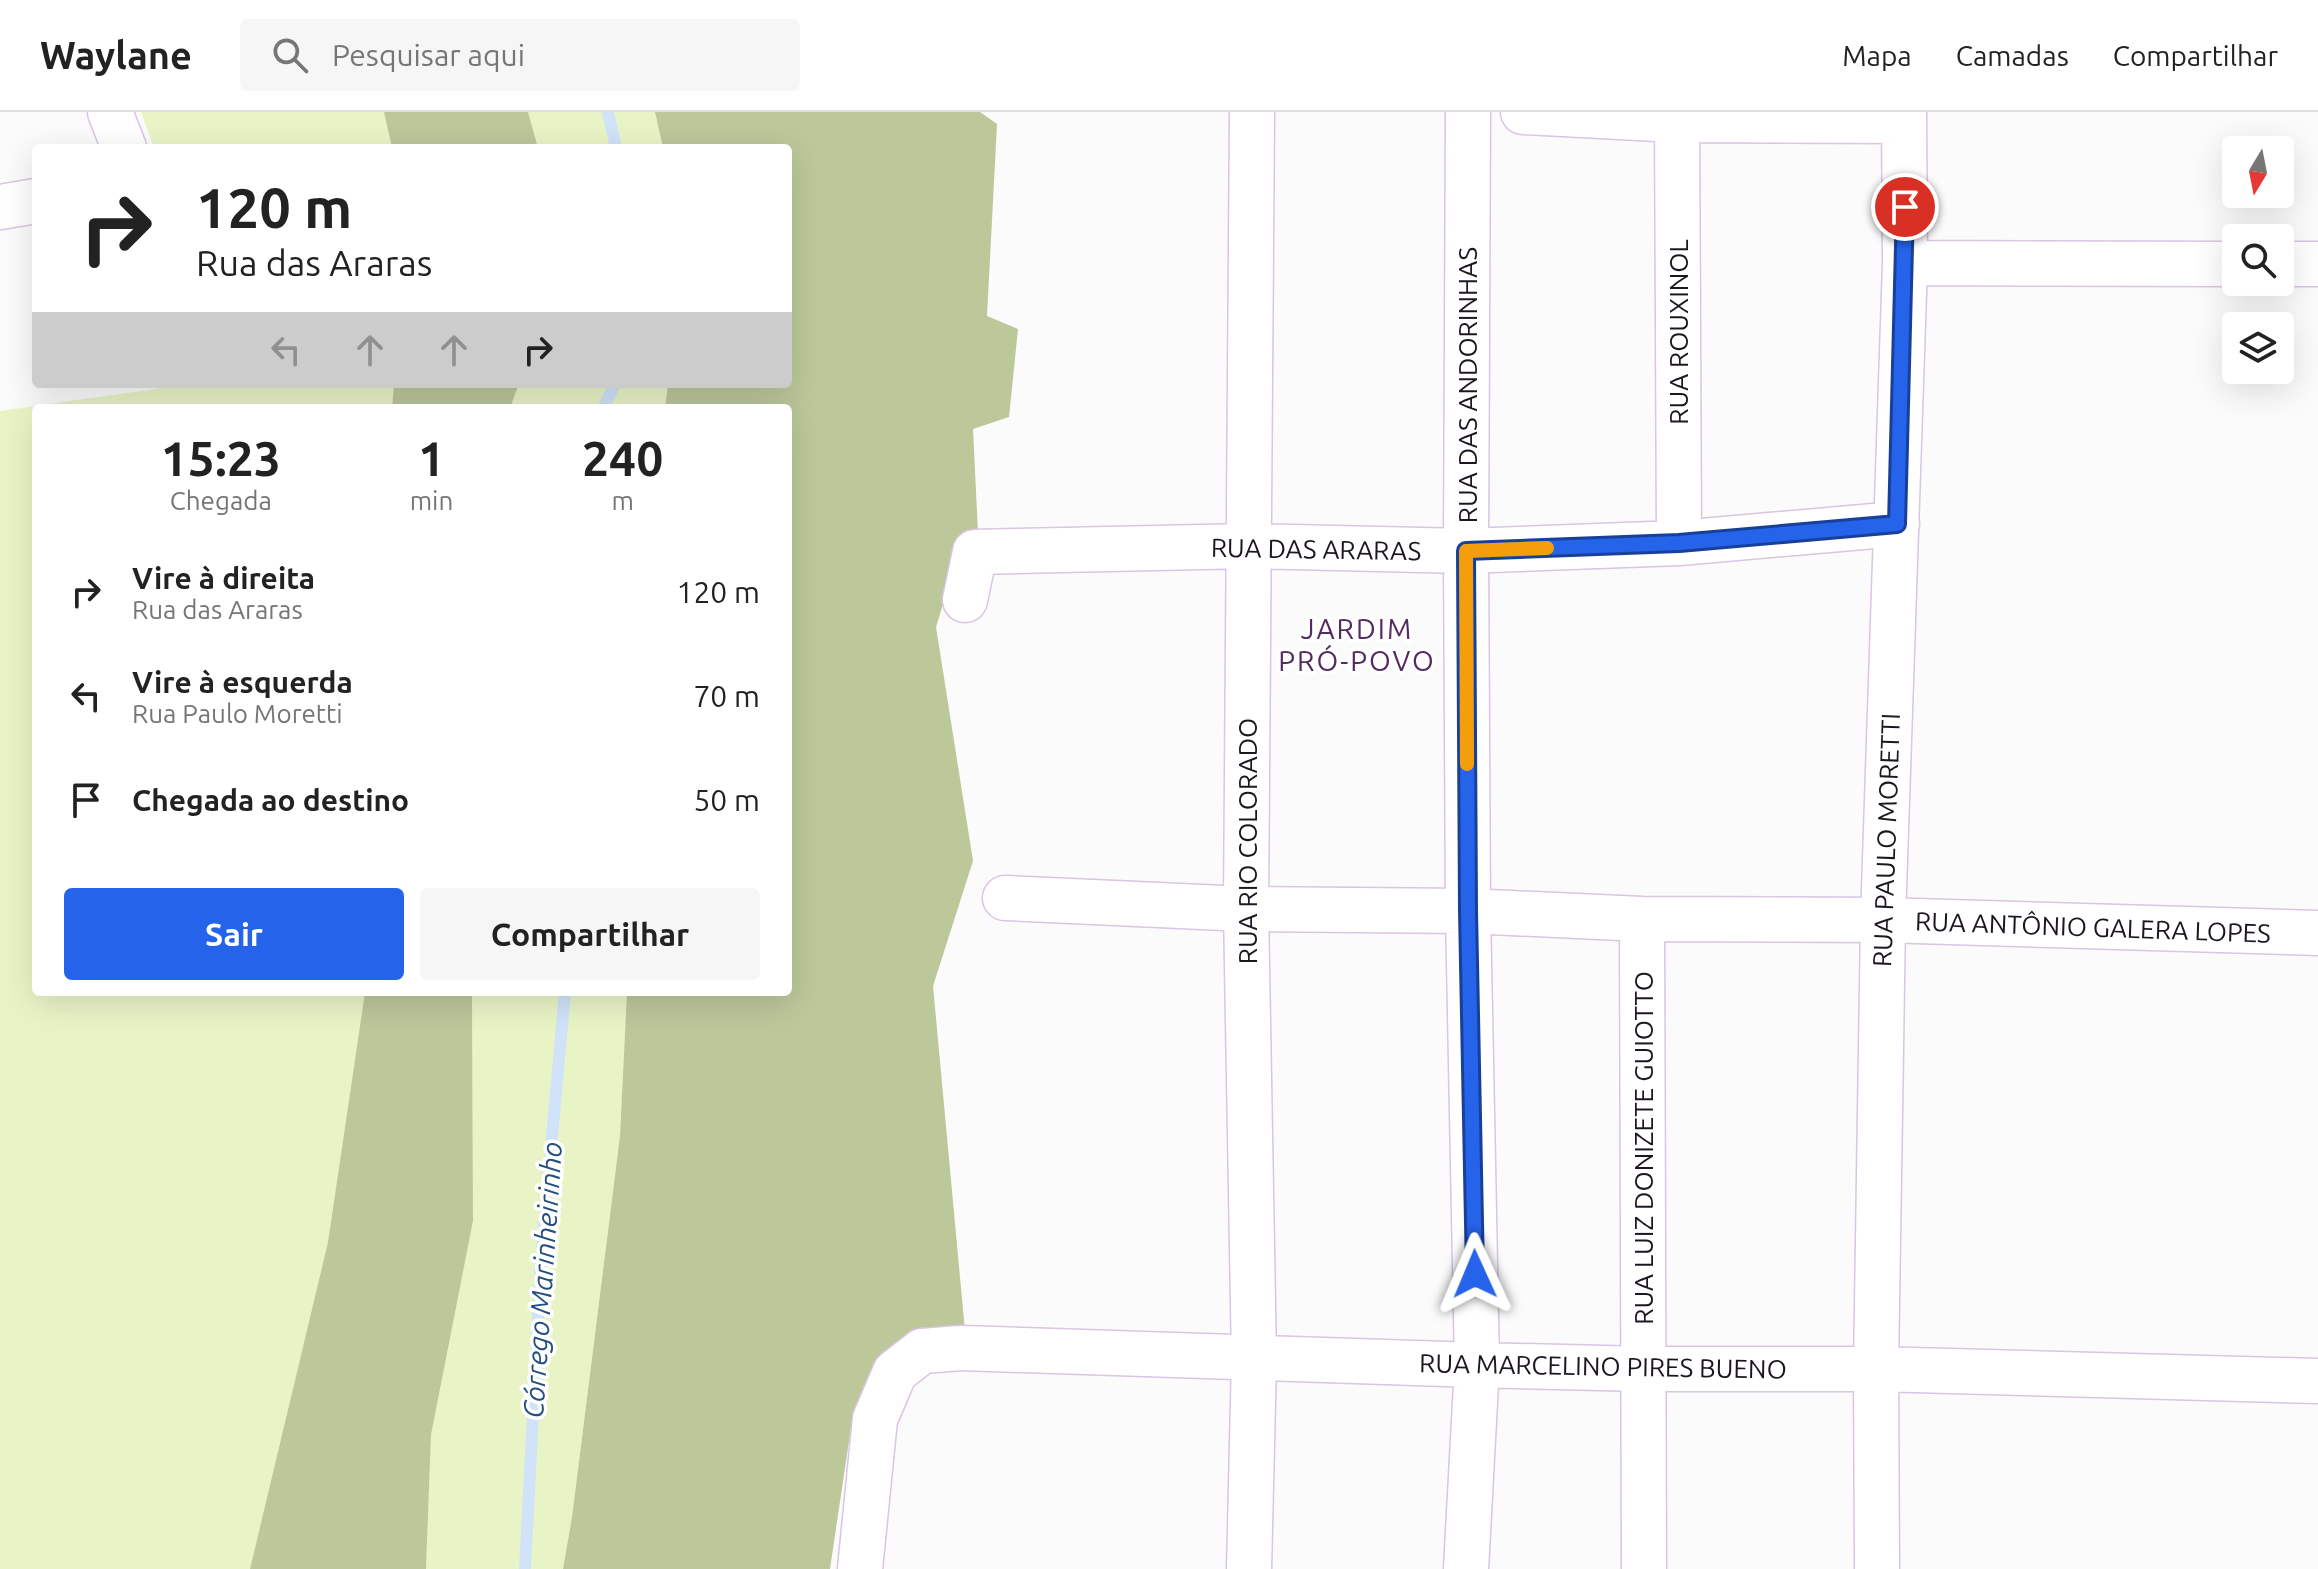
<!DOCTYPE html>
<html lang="pt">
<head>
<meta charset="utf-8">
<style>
  body { margin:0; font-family:Ubuntu,sans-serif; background:#f6f6f6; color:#222; height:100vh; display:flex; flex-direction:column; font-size:30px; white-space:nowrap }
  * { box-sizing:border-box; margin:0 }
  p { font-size:26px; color:#767676 }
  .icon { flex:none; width:44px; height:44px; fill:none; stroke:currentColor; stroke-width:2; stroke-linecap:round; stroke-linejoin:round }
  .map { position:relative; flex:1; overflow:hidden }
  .panel { position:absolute; left:32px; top:292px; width:760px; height:592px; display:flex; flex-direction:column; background:#fff; border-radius:8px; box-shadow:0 8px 32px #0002 }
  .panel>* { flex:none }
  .guide { position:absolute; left:32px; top:32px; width:760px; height:244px; border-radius:8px; box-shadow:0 8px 32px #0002; background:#fff; color:#222; overflow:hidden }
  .needle { width:52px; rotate:190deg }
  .controls { position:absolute; left:2222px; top:24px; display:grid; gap:16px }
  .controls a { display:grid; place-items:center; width:72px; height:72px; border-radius:8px; background:#fff; box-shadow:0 8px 32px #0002; font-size:40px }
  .pin { position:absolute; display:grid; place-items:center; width:68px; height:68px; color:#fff; margin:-34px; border:4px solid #fff; border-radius:50%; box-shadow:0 2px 8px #0007 }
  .me { position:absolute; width:88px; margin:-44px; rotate:359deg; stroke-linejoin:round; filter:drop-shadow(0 0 6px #0008) }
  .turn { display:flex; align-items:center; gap:28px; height:168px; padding:0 32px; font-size:36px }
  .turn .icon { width:104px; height:104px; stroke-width:2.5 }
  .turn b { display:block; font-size:56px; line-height:68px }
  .lanes { display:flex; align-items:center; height:76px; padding:0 32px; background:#0003; justify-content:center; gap:40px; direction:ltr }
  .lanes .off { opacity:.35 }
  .eta { display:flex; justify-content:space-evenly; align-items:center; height:136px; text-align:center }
  .eta b { font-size:48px; font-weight:600; line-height:56px }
  .cta { display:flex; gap:16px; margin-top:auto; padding:16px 32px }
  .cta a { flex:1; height:92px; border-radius:8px; background:#2563eb; color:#fff; font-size:32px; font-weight:600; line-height:92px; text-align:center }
  .cta a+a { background:#f6f6f6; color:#222 }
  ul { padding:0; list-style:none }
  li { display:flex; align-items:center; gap:24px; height:104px; padding:0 32px }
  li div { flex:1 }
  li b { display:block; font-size:30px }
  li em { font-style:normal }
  header { display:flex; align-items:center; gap:48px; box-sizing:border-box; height:112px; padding:0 40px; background:#fff; border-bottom:2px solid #e0e0e0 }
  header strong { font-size:38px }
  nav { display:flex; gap:44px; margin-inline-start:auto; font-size:28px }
  .search { width:560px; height:72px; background:#f6f6f6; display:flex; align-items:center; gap:20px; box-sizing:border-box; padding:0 28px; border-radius:8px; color:#767676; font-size:30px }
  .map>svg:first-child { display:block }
</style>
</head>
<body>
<header>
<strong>Waylane</strong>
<div class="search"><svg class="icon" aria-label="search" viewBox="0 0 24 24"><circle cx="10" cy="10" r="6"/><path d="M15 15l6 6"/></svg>Pesquisar aqui</div>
<nav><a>Mapa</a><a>Camadas</a><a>Compartilhar</a></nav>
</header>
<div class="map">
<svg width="2318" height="1457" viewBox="0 0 2318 1457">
  <rect width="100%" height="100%" fill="#fbfbfb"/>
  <path fill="#e9f4c6" d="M141,0H384L392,36H154Z
    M528,0H655L663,36H538Z
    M190,272H394L392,296H36V880H365L328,1130L250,1457H0V299Z
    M519,272H668L665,296H510Z
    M472,880H627L620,1024L572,1405L563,1457H426L431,1323L473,1109Z"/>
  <path fill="#bcc79a" d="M384,0H528L538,36H392Z
    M655,0H980L997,12L987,204L1018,217L1009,305L973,317L978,421L961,433L936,515L973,749L933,874L965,1219L877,1250L853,1302L830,1457H563L572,1405L620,1024L627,880H788V296H665L668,272H788V36H663Z
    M394,272H519L510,296H392Z
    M365,880H472L473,1109L431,1323L426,1457H250L328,1130Z"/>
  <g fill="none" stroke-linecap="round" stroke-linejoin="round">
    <path stroke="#d0e3f9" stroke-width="12" d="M608,0L616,36
      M603,296L615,272
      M525,1457L541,1147L565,880"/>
    <g stroke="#dac5e3" stroke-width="47">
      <path id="minor" d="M110,0L124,36
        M1523,0L1676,8L1904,9
        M1677,0L1679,431
        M0,95L36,89
        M1905,151L2236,152
        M2280,152H2318
        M965,488L975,440L1248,434L1466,439L1679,431L1897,412
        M1005,786L1246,797L1468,799L1642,807L1883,808L2318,821
        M1642,807L1644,1457
        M860,1457L875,1307L895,1260L922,1239L961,1236L1477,1253L1644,1257H1876L2318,1269
        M1249,1457L1254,1248L1246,797L1252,0
        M1466,1457L1477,1253L1468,799L1466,439L1468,0
        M1877,1457L1876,1257L1883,808L1905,151L1904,0"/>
    </g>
    <use href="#minor" stroke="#fff" stroke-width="44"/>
  </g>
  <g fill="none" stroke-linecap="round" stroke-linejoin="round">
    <g stroke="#184099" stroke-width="20">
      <path id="route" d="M1475,1162L1468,799L1466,439L1679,431L1897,412L1905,95"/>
    </g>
    <use href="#route" stroke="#2563eb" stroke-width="14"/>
    <path stroke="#f59e0b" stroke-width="14" d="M1467,652L1466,439L1547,436"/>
  </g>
  <g text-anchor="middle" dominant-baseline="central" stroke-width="7" stroke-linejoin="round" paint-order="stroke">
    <g font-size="26" fill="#1d1620" stroke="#fff">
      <text transform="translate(1678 220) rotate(-90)">RUA ROUXINOL</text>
      <text transform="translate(1467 273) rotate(-90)">RUA DAS ANDORINHAS</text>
      <text transform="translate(1316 437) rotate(1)">RUA DAS ARARAS</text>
      <text transform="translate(1886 728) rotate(-88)">RUA PAULO MORETTI</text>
      <text transform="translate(1247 729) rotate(-90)">RUA RIO COLORADO</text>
      <text transform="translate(2093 815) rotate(2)">RUA ANTÔNIO GALERA LOPES</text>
      <text transform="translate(1643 1036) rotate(-90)">RUA LUIZ DONIZETE GUIOTTO</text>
      <text transform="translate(1603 1254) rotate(1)">RUA MARCELINO PIRES BUENO</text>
    </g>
    <g font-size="28" letter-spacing="2" fill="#532b61" stroke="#fff">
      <text x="1357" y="516">JARDIM<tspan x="1357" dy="32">PRÓ-POVO</tspan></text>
    </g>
    <g font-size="28" font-style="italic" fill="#244f7e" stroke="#fff">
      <text transform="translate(542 1168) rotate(-86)">Córrego Marinheirinho</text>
    </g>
  </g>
</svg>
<div class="controls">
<a><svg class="needle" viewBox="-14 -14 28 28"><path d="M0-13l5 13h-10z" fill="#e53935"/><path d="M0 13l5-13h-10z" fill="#767676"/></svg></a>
<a><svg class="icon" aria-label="search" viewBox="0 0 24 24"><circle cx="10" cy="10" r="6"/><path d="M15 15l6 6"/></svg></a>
<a><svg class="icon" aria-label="layers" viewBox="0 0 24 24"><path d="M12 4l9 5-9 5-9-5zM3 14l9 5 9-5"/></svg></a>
</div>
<div class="pin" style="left:1905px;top:95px;background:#d93025"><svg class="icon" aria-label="arrive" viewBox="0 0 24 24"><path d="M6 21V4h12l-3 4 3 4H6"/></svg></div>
<svg class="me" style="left:1475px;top:1162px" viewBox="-20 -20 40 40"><path d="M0-17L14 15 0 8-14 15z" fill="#2563eb" stroke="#fff" stroke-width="4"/></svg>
<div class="guide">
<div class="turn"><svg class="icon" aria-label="right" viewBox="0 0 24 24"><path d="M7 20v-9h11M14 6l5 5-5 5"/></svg><div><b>120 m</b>Rua das Araras</div></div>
<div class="lanes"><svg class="icon off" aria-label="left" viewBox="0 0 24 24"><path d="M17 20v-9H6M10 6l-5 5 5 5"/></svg><svg class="icon off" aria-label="ahead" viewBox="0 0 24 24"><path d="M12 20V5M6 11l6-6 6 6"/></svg><svg class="icon off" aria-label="ahead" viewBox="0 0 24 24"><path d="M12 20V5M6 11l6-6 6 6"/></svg><svg class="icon" aria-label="right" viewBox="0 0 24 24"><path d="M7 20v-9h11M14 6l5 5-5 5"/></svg></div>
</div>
<section class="panel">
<div class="eta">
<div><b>15:23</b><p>Chegada</p></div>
<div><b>1</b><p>min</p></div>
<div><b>240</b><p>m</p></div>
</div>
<ul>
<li><svg class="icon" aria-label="right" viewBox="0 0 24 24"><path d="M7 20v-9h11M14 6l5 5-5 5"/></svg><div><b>Vire à direita</b><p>Rua das Araras</p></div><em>120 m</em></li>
<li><svg class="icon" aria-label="left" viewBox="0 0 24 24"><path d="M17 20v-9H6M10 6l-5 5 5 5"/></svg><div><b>Vire à esquerda</b><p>Rua Paulo Moretti</p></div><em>70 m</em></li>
<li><svg class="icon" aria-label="arrive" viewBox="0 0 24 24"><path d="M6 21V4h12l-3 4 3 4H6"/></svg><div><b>Chegada ao destino</b></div><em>50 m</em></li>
</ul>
<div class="cta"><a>Sair</a><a>Compartilhar</a></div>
</section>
</div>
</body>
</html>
